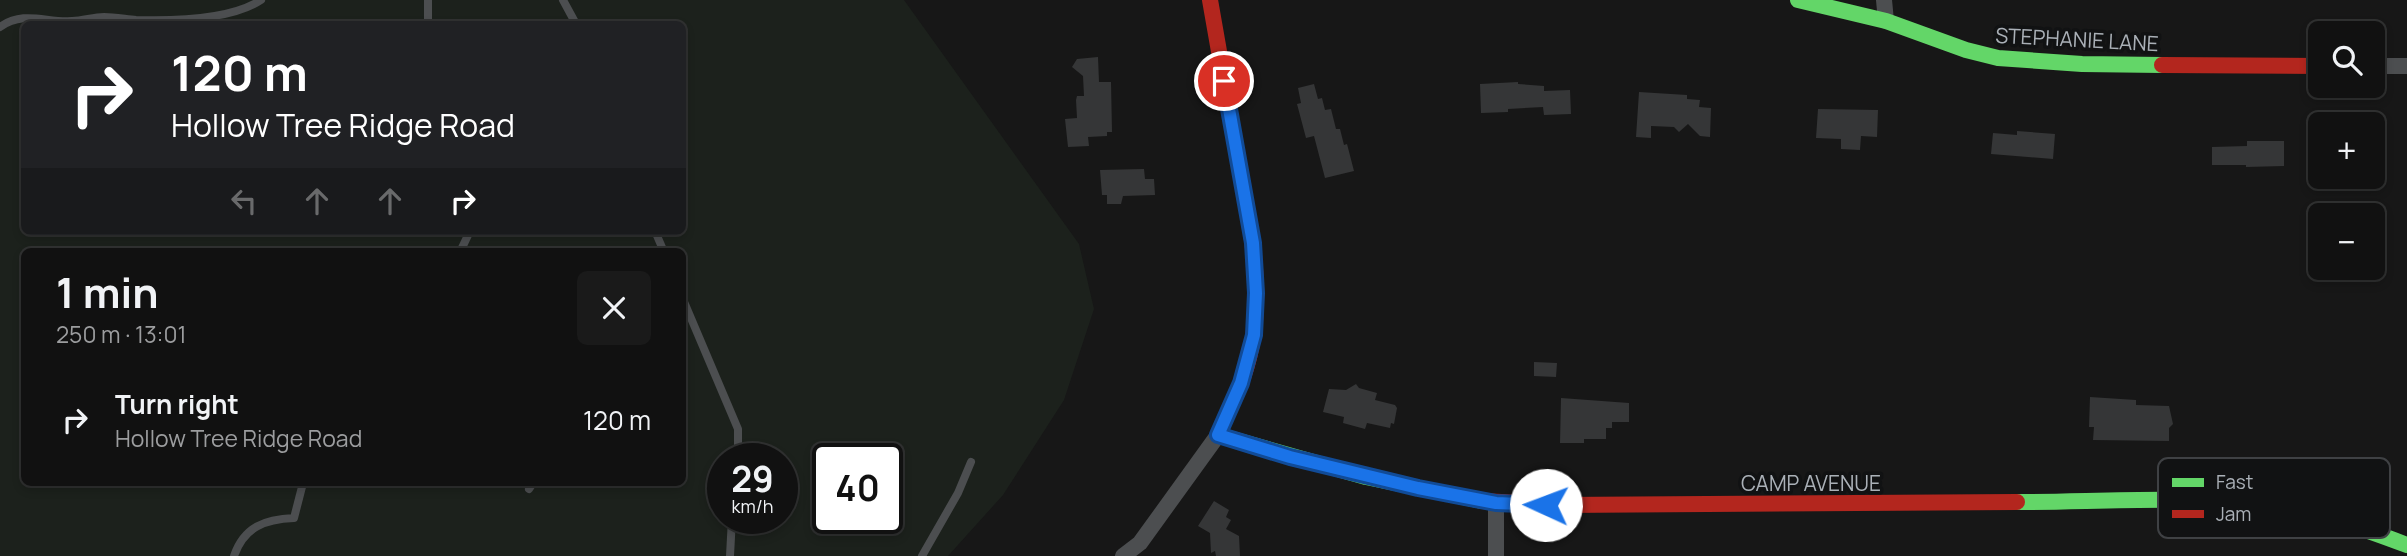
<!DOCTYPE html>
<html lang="en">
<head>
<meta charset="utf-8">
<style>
  body { margin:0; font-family:Manrope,sans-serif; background:#1a1a1a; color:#f1f3f6; height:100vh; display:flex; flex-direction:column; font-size:26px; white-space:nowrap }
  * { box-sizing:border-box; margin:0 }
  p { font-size:23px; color:#9c9d9f }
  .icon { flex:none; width:38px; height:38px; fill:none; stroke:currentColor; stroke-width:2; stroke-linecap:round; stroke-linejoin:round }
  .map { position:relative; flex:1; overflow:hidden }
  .drawer { position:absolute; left:21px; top:248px; width:665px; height:238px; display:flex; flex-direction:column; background:#111; border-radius:10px; box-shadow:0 4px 10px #0003,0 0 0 2px #303131 }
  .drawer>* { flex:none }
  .guide { position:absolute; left:21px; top:21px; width:665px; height:214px; border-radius:10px; box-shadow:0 4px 10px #0003,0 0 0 2px #303131; background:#202124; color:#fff; overflow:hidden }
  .buttons { position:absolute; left:2308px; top:21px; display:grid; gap:14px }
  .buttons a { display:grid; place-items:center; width:77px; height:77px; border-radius:10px; background:#111; box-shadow:0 4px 10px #0003,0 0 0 2px #303131; font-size:35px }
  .speed { position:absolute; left:707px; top:443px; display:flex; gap:14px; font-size:35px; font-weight:700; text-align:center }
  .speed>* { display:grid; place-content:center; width:91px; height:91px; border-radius:50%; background:#111; box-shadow:0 4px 10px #0003,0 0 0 2px #303131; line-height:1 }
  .speed small { font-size:18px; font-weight:400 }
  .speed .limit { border:4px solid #111; border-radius:10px; background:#fff; color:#111 }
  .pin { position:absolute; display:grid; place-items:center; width:60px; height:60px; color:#fff; margin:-30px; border:4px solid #fff; border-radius:50%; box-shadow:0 2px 7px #0007 }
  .me { position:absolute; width:77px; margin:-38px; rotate:272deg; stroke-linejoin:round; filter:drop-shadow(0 0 5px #0008) }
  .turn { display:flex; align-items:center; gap:24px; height:147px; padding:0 35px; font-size:32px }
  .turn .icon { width:91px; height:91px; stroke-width:2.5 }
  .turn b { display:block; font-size:49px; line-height:60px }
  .lanes { display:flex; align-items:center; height:66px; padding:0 35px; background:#0003; justify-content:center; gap:35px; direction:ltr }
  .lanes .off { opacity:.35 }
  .round { display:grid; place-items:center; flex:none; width:74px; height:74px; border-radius:10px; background:#1a1a1a }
  .overview { display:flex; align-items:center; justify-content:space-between; height:119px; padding:0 35px }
  h1 { font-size:42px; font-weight:700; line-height:52px }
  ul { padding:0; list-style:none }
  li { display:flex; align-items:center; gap:21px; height:105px; padding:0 35px }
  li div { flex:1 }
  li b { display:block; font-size:26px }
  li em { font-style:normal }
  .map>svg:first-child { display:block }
</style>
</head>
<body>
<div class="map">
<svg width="2407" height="556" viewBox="0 0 2407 556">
  <rect width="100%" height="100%" fill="#171717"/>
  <path fill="#1c211c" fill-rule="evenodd" d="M0,0H904L1079,244L1094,309L1064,400L1003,495L948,556H0ZM24,24H682V231H24ZM24,252H682V483H24ZM723,458H782V518H723ZM828,458H887V518H828Z"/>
  <path fill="#353637" d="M1098,57L1099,82H1111L1112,132H1107V136L1088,137L1089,146L1068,147L1065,119L1077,118L1076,100L1077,96H1084L1083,76L1072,67L1077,59Z
    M1518,82V84L1544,86V91L1570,90L1571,114L1544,115L1543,107L1508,109V112L1481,113L1480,84Z
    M1314,84L1318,99L1322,98L1325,110L1331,109L1336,129H1340L1344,145L1347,144L1354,171L1325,178L1314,136L1306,138L1297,104L1301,103L1298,88Z
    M1639,92L1687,95V99L1700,100L1699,107L1711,108L1710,137L1700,136L1688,124L1679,132L1674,127L1651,126V138L1636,137Z
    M1818,109L1878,110L1877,137L1861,136L1860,150L1841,149V139L1816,138Z
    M2017,131L2055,134L2053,159L1991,154L1993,133L2017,135Z
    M2247,141H2284V166L2246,167V165H2212V147L2247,146Z
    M1144,169L1145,179H1154L1155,195L1123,196L1121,204H1107V195H1102L1100,170Z
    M1534,362L1557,363L1556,377L1534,376Z
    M1356,384L1359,388L1377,393L1375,400L1395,405L1397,408L1394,424L1391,423L1390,428L1367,423L1365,429L1343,423L1344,417L1323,412L1329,389L1346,390Z
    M2090,397L2136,400V405L2169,406L2173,424L2169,428V441L2093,440L2094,427H2089Z
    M1561,398L1629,403V422H1612V428H1606V439H1584V443H1560Z
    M1214,501L1229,510L1226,517L1231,520L1226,529L1239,536L1240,556H1216L1215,551L1211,553L1210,533L1198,526Z"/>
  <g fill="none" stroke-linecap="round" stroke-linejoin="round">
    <path stroke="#4c4e50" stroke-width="8" d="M428,0V24
      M563,0L576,24
      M0,27C24,10 46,23 72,21C83,21 93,17 104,17C114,17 125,19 136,20C172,21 231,20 261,0
      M655,231L664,252
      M460,252L470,231
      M682,297L738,429V458
      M529,489L533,483
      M234,556C244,527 265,519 294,518L303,483
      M730,556L732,518
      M922,556L958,493L971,462"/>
    <path stroke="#4c4e50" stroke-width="16" d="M1884,0L1886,21
      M2373,66H2407
      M1496,503V556
      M1123,556L1140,543L1218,435"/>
    <path stroke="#63d668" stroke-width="16" d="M1798,0L1886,21L1966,50L1998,58L2082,64L2162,65
      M1239,388L1218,435L1366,477L1482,501
      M2017,502C2102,502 2200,494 2284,508C2326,515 2367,530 2407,545"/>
    <path stroke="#b3261e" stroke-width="16" d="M1210,0C1219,51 1228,103 1237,154C1251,231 1271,312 1239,388
      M2162,65L2320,66
      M1482,501L1561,505L2017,502"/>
  </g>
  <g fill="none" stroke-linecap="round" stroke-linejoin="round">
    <g stroke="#114b97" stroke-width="18">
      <path id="route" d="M1224,81L1253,243L1256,293L1254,335L1241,383L1218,435L1290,457L1418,488L1496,503L1546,505"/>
    </g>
    <use href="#route" stroke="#1a73e8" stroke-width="12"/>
  </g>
  <g text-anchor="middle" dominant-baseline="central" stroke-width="7" stroke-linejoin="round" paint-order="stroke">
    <g font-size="21" fill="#aab0b7" stroke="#111213">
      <text transform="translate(2077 39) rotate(3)">STEPHANIE LANE</text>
      <text x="1811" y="483">CAMP AVENUE</text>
    </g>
  </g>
  <rect x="2158" y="458" width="232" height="80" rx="10" fill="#111213" stroke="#3f4144" stroke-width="2"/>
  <rect x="2172" y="478" width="32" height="9" fill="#63d668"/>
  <rect x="2172" y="510" width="32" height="8" fill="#b3261e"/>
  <g font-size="19" fill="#aab0b7">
    <text x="2216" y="489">Fast</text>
    <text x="2216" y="521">Jam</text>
  </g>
</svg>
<div class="buttons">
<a><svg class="icon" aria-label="search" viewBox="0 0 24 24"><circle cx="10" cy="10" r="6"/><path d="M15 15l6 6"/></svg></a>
<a>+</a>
<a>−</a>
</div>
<div class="speed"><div>29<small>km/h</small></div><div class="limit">40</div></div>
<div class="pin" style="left:1224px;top:81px;background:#d93025"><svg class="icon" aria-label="arrive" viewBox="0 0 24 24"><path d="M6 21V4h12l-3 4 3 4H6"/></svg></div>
<svg class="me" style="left:1546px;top:505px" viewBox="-20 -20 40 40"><circle r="19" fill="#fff"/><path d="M0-13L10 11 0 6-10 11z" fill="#1a73e8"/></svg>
<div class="guide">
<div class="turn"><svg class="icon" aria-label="right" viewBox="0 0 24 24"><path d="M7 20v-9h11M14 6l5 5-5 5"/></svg><div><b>120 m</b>Hollow Tree Ridge Road</div></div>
<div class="lanes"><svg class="icon off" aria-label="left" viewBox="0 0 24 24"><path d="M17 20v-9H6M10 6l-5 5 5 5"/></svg><svg class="icon off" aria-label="ahead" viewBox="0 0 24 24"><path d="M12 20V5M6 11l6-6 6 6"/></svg><svg class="icon off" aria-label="ahead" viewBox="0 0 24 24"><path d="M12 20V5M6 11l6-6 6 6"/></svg><svg class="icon" aria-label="right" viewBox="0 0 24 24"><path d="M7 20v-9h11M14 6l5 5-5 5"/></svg></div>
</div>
<section class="drawer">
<div class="overview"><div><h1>1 min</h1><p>250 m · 13:01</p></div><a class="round"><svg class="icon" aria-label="close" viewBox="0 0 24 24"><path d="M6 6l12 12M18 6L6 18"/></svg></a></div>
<ul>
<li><svg class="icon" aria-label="right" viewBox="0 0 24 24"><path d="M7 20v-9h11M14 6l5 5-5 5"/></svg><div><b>Turn right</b><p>Hollow Tree Ridge Road</p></div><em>120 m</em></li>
</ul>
</section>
</div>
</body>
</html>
